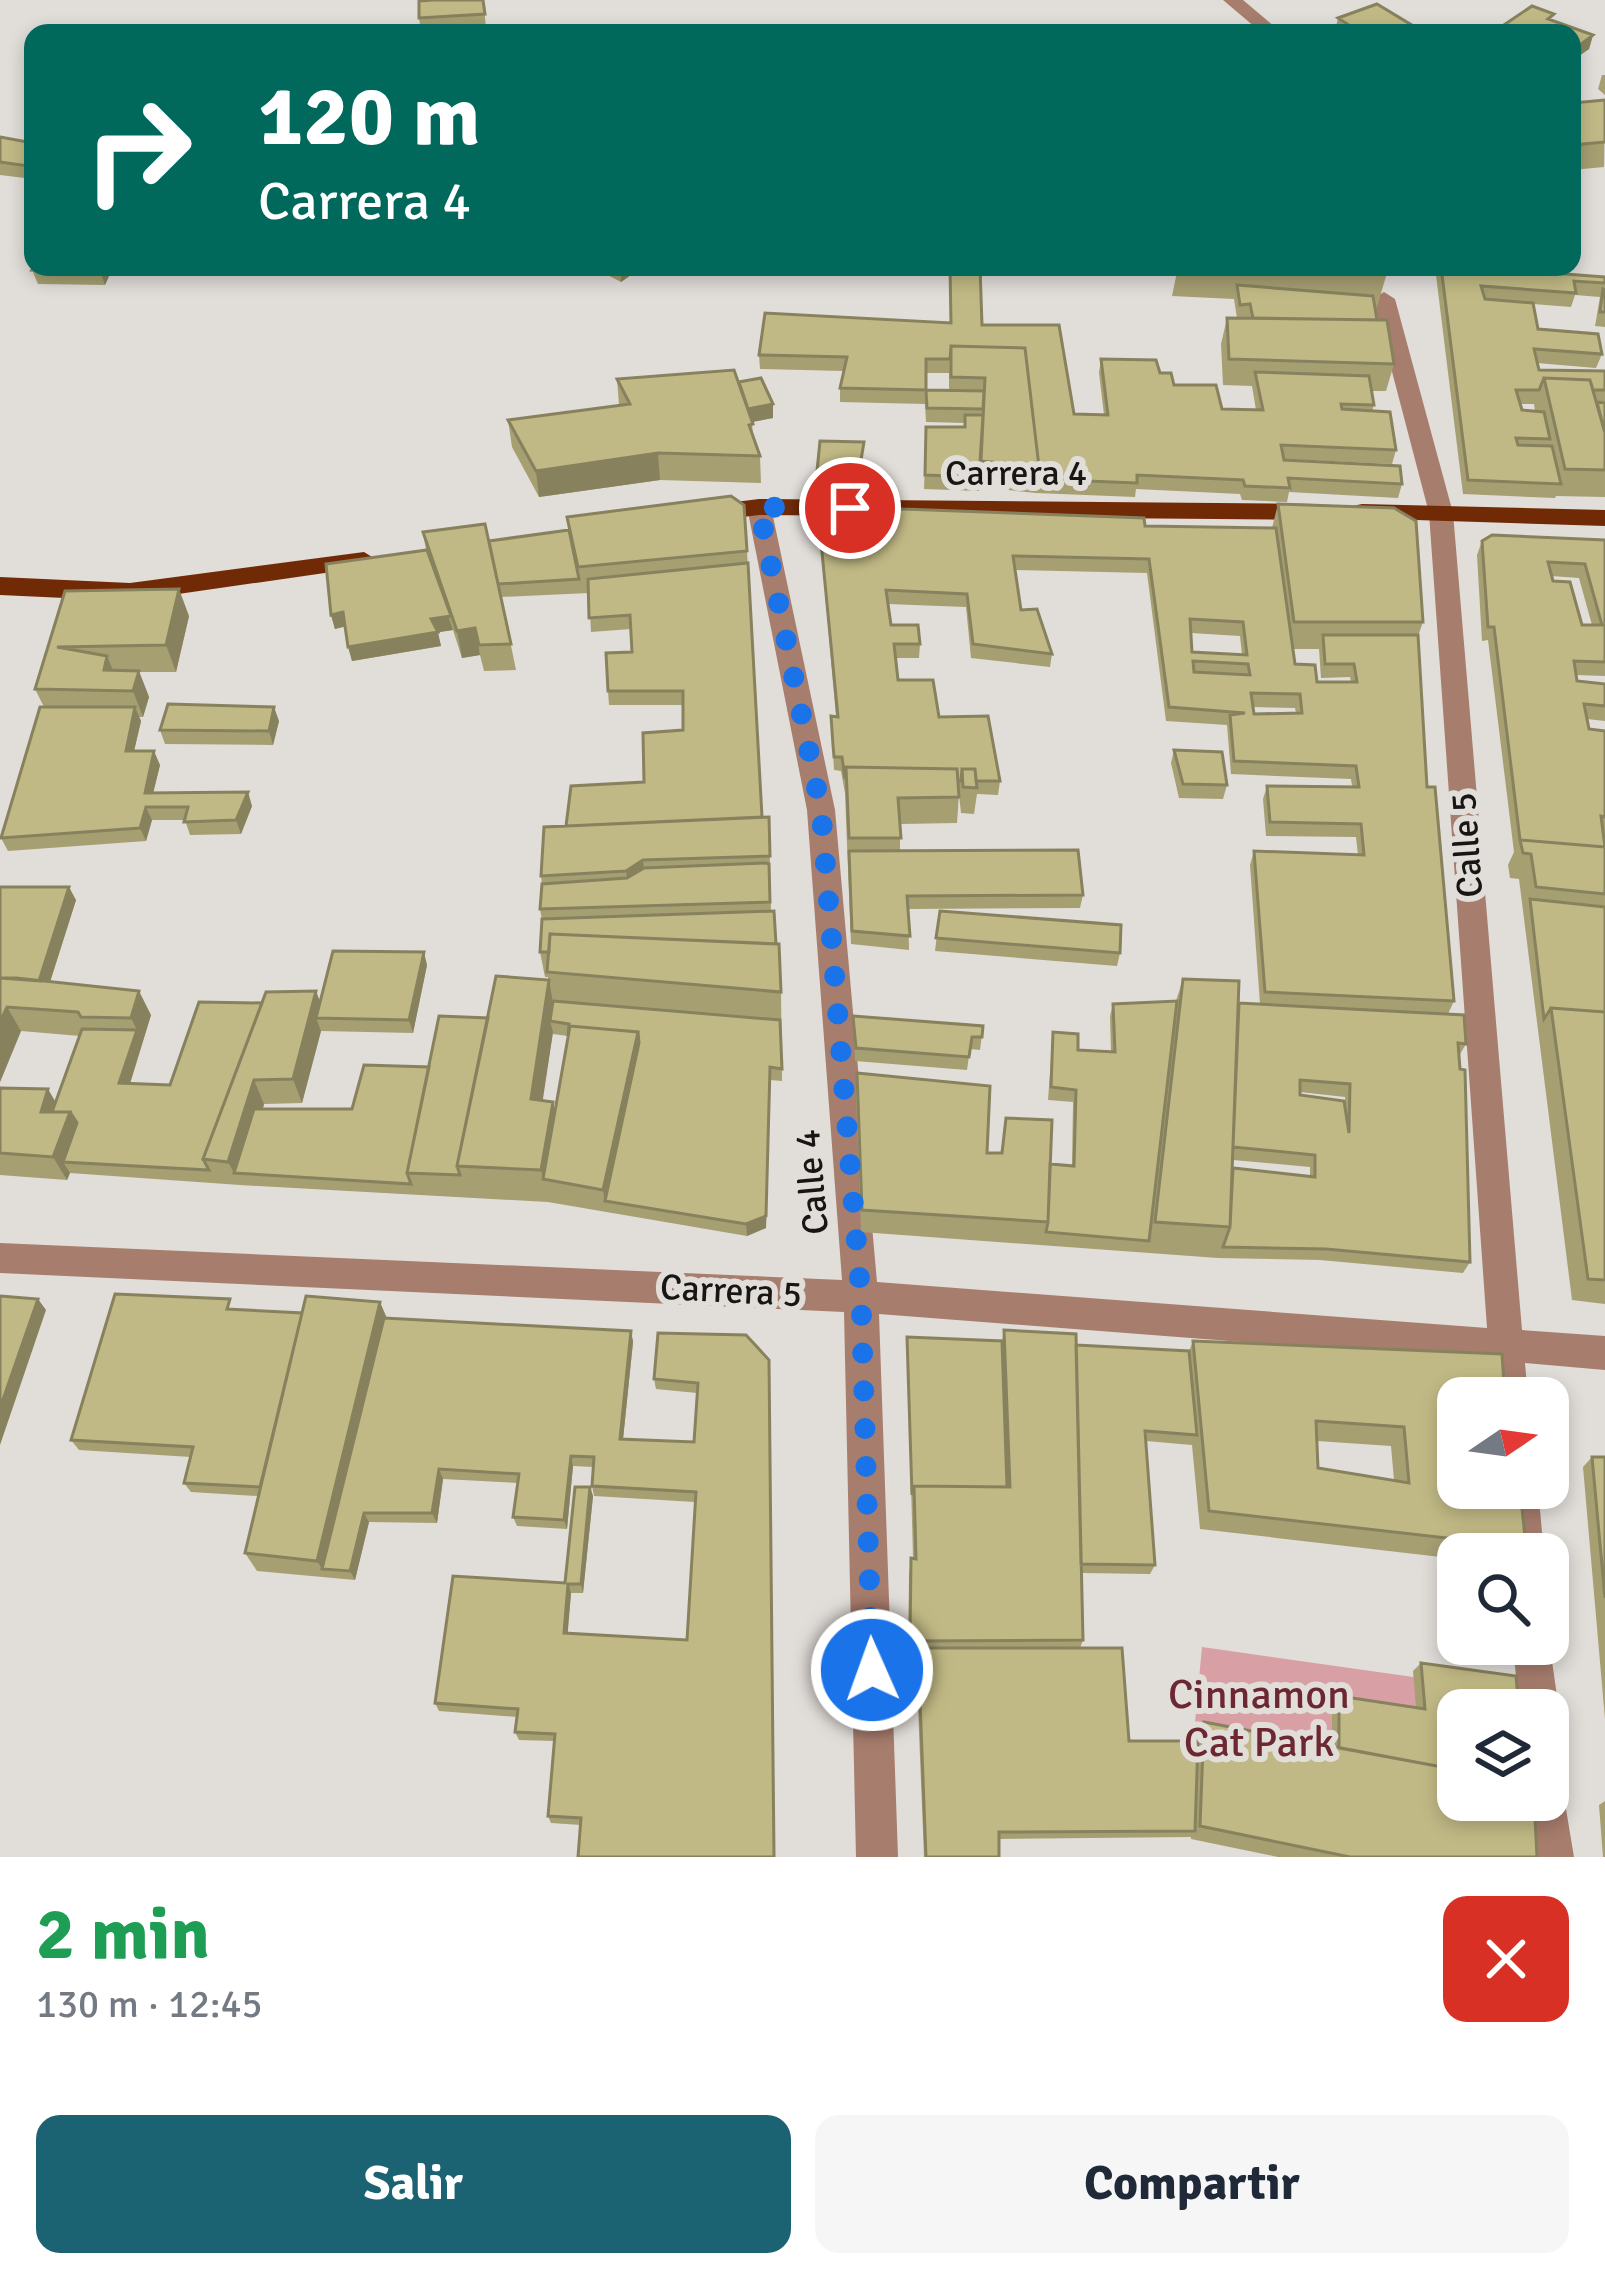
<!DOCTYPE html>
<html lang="es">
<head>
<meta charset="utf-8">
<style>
  body { margin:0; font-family:Signika,sans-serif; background:#f6f6f7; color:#1f2937; height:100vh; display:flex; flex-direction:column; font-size:45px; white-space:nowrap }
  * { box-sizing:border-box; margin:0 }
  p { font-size:39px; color:#747a83 }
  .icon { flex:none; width:66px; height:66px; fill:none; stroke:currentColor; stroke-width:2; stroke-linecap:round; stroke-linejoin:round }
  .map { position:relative; height:1857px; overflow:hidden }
  .drawer { display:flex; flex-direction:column; background:#fff; flex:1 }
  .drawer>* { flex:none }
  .banner { position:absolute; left:24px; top:24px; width:1557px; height:252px; border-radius:24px; box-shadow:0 6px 18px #0003; background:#00695c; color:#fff; overflow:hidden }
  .needle { width:78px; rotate:77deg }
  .controls { position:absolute; left:1437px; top:1377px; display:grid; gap:24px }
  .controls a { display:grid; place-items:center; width:132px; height:132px; border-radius:24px; background:#fff; box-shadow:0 6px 18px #0003; font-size:60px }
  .pin { position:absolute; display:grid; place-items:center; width:102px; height:102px; color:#fff; margin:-51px; border:6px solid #fff; border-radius:50%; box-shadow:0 3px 12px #0007 }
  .me { position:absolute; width:132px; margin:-66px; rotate:358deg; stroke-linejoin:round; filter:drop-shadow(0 0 9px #0008) }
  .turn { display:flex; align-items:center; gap:42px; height:252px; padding:0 36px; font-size:54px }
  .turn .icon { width:156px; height:156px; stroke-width:2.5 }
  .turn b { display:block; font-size:84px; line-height:102px }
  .round { display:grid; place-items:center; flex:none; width:126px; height:126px; border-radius:24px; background:#f6f6f7 }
  .head { display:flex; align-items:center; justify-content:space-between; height:204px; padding:0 36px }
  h1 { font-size:72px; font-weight:700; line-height:90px; color:#1e9e55 }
  .action { display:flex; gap:24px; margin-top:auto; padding:24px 36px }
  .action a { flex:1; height:138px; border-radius:24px; background:#1b6272; color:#fff; font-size:48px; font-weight:700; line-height:138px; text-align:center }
  .action a+a { background:#f6f6f7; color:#1f2937 }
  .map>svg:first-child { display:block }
</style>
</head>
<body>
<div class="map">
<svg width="1605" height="1857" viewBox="0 0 1605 1857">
  <rect width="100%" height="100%" fill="#e1ddd9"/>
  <path fill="#d8a0a4" d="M1202,1647L1491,1688L1359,1759L1188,1798Z"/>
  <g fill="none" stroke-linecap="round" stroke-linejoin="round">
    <path fill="#a77d6d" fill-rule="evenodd" d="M1223,0H1243L1282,33H1262Z
      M1384,292L1395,299L1453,513L1522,1330L1605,1336V1370L1525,1363L1528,1398H1492L1489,1361L879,1314L898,1857H856L844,1312L0,1273V1243L842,1280L807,810L747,507L759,499L771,507L835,810L877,1282L1487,1328L1429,513L1373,299Z
      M1500,1488H1538L1544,1554H1506Z
      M1548,1633L1559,1710L1548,1726V1710H1519L1513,1644H1548Z
      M1548,1780L1562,1785L1574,1857H1532L1526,1800H1548Z"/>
    <path fill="#712a06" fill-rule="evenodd" d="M759,499L1314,504L1326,512L1314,520L759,515L703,522L691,514L703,506Z
      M1362,504L1605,510V526L1353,518L1350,512L1353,506Z
      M364,552L377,560L373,566L130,601L0,595V577L130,583Z"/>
  </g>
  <path fill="#a69f72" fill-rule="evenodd" d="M483,0L486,27L421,31L419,18Z
    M1338,18L1410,24L1408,33H1338L1335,31Z
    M1552,20L1593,35L1589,49L1576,58L1572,57V33H1492Z
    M1602,75H1605V95L1598,89Z
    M1605,100L1604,167L1572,170V103Z
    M0,137L33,143V179L0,175Z
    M34,267H113L105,285L38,284L32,270Z
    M592,267H642L621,282Z
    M949,267H980L982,325L1074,414L1104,415L1099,373L1101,359L1160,373L1174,385L1222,409L1256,410L1252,386L1223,385L1221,344L1227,318H1237L1234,299L1172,296L1178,267H1385L1387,273L1376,310L1377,320L1394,364L1386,391H1372L1374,405L1372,411L1396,450L1392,464L1284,459L1402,484L1398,498L1289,492L1287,502L1242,500L1240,494L1136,489L1135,497L1036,493L979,487V491L924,489L926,427H965V423L926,422L925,404L840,402V388L844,371L760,369L759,355L950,323ZM926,373H949V390H926Z
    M1435,267H1538L1539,272L1605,277V327L1595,326L1600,297L1575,295L1571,307L1533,304L1538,329L1602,354L1596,368L1537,363L1539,370L1605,371V497L1556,496L1555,498L1463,494ZM1520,404H1534L1535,411L1522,410Z
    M617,379L739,382L773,418L752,422L753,437L760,456L761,483L660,480L539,497L512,447L508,420L619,405Z
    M863,456L858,486L817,485V471Z
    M1278,504L1423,622L1418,636L1427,787L1454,1001L1448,1014L1466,1044L1459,1056L1470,1262L1463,1273L1320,1260L1218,1258L861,1232L856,1096L857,1073L987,1153H1001L1006,1118L1050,1164L1072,1166L1073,1102L1048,1100L1053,1032L1078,1050L1111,1052L1110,1016L1113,1004L1176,1001L1183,979L1239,1003L1260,1004L1250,865L1254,851L1358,855L1356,837L1266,836L1263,799L1267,786H1352L1351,779L1231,774L1227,725L1166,721L1147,573L1015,570L1021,610L1052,654L1050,667L971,658L966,607L888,604L891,625L920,644L919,658H896L898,680L939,717L1000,781L998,795L977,794L974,814L961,813L959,794L957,823L900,824V851L1083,895L1080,908L908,909L909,950L851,944L845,793L841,771L834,770L831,716L836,717L818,511L890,508L1145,526L1272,528ZM1191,633L1240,636L1242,655L1192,652ZM1293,649H1319L1321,678L1350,677L1351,682H1317L1295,664ZM1253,707L1295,708L1296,713L1254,714ZM1300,1092L1345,1097V1104L1300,1095ZM1233,1160L1310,1167V1177L1232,1168Z
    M567,517L747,551L762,817H769L771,911L781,992L782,1081L770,1080L766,1228L747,1236L548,1202L240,1185L70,1173L67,1180L0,1175V1088L55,1102L80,1036L21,1031L0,1082V887L76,900L50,982L151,1015L130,1084L170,1085L262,1003L316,991L320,1002L427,965L413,1033L321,1031L302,1103L264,1104L263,1109H352L429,1067L488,1018L548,979V977H545L540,952L542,920L540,909L542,884L541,876L566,826L644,782L683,730V705H609L608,691L632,652L631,629L591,632L589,593L501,597L516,670L484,671L480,655L462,658L453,630L437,632L441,646L352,661L346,626L335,629L331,615L426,550L423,532L489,541L569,530ZM553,1032V1034L568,1036L555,1111L553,1102L542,1101Z
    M1605,540V676L1576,675L1577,681L1605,684V721L1587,719L1589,729L1605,731V1304L1572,1300L1519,879L1510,878L1508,865L1514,852L1488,640L1482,641L1477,555L1482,541ZM1551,576L1579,578L1592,625H1582L1553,581Z
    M65,591L189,616L176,672H139L149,697L143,717H139L141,721L134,751L160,765L153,793L252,806L241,834L190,835L185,820H152L146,841L8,851L1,838L44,707L35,689Z
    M279,721L273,745L165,744L160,730Z
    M1174,750L1227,785L1223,799L1179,798L1171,763Z
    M940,911L1120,953L1117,966L935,951Z
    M853,1016L983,1026L980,1050L970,1049L967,1070L855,1061Z
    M236,1310L631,1331L633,1342L623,1439L694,1442L697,1393L656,1389L654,1379L746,1335L775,1857L581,1825L551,1823L548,1816L554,1741L519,1740L515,1732L517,1717L439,1711L435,1703L565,1583L590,1487L593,1496L583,1593H571L567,1634L687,1640L695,1502L594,1496L592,1486L593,1467L573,1466L567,1529L517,1526L513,1517L518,1483L443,1479L437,1523L369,1522L355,1580L257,1571L245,1553L258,1496L191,1492L184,1483L191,1457L79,1450L71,1440Z
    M1004,1330L1076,1345L1189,1351L1193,1341L1502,1354L1512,1497L1526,1547L1519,1554H1458V1559L1200,1529L1192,1445L1146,1441L1155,1565L1150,1574L1082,1573L1083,1640L1080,1648L1129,1741H1194V1736L1204,1722L1332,1746V1703L1339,1696L1416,1708L1413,1671L1421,1663L1458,1710L1537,1857H1278L1191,1839V1837L999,1839V1857H924L916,1657H908L909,1576L911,1558H913L907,1337L1002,1341ZM1317,1441L1391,1446L1394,1480L1318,1468Z
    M1592,1457H1605V1719L1583,1467Z
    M1605,1801V1857H1603L1599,1805Z"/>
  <path fill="#87825d" d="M1410,24L1408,33H1384Z
    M1593,35L1589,49L1576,58L1580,45Z
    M102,267H113L105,285L100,271Z
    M621,267H642L621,282Z
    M773,404V418L747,423V409Z
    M658,453L660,480L539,497L536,471Z
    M179,589L189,616L176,672L166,645Z
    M343,612L347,626L335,629L331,615Z
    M448,616L453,630L434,633L431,619Z
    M475,628L480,655L462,658L457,631Z
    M438,632L441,646L352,661L348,647Z
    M107,656L118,682L104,670Z
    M139,671L149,697L143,717L133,691Z
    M135,707L141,721L131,764L126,751Z
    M274,707L279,721L273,745L269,731Z
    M154,751L160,765L150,806L145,793Z
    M248,792L252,806L241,834L236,820Z
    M146,807L152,820L146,841L140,828Z
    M643,860L647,904L630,906L626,871Z
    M69,887L76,900L43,1004L35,991Z
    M424,952L427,965L413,1033L409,1020Z
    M549,980L555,1014L550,1021L553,1032L538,1132L531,1099Z
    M139,991L151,1015L126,1096L119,1083L137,1030L131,1018Z
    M316,991L325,1016L316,1018L321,1031L302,1103L293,1079Z
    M7,1007L21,1031L0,1082V1022Z
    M638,1032L641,1056L605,1201L607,1213L603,1190Z
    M254,1080L264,1104L243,1174L234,1173L228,1162Z
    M770,1080L766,1228L747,1236L746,1224Z
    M48,1089L62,1113L41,1112Z
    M553,1102L560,1135L543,1179L541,1170Z
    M70,1112L84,1136L63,1162L70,1173L67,1180L53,1157Z
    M38,1299L46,1310L0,1445V1408Z
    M380,1302L389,1323L322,1569L328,1578L317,1561Z
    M631,1331L633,1342L622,1449L620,1439Z
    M571,1456L573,1466L567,1529L564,1520Z
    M439,1469L443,1479L437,1523L432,1513Z
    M590,1487L593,1496L583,1593L581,1584Z
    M364,1513L369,1522L355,1580L350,1571Z
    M568,1584L571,1593L567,1642L564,1633Z"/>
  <path fill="#c1b985" stroke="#87825d" stroke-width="3" fill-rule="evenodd" d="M433,0H483L485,14L419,18V1Z
    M1377,4L1410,24L1384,33H1361L1338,18Z
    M1532,6L1554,14L1548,19L1593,35L1580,45L1572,42V33H1492Z
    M1605,100V142L1572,145V103Z
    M0,137L33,143V162L28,166L0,162Z
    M34,267H102L100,271L32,270Z
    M950,267H980L982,325H1059L1074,414L1108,415L1101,359L1156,360L1160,373H1171L1174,385H1216L1222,409L1263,410L1255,372L1369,376L1374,405L1341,404L1342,409L1390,412L1396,450L1281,445L1284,460L1400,466L1402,484L1288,478L1290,488L1245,486L1243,480L1137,475V483L1037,479L1039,467L1025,348L951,346L950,359H926V390L840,388L847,357L759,355L765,313L951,323Z
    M1305,267H1385L1387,273L1306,270Z
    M1441,267H1538L1539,272L1605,277V283L1574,281L1576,293L1481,286L1485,299L1533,303L1538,329L1598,334L1602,354L1534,349L1539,370L1605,371V390H1593L1590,380L1544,378L1539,390H1516L1522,410L1544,412L1550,439L1516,438L1518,445L1552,446L1561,484L1468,480Z
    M1237,285L1373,296L1377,320L1253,318L1250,304L1240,305Z
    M1603,289L1605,290V312H1600Z
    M1227,318L1387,320L1394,364L1229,359Z
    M951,346L1025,348L1039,467L981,461L985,378L951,377Z
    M734,370L753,424L749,425L760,456L658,453L536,471L508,420L630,404L617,379Z
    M761,378L773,404L748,409L739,382Z
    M1544,378L1590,380L1605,433V470L1565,469Z
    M926,390L984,391L983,409L927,408Z
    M1597,402L1605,403V433Z
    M965,415H983L979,477L925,475L926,427H965Z
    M820,441L864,442L859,472L817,471Z
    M731,496L744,505L747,551L578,567L567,517Z
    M833,502L889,504L890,508L903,509L1144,518L1145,526L1276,528L1295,664L1315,665L1317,682H1357L1354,664H1325L1323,635H1418L1427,787H1435L1454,1001L1265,992L1254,851L1364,855L1361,824L1270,822L1267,786L1359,787L1356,766L1234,761L1230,715L1245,713L1169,707L1149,559L1013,556L1021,610L1037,609L1052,654L973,644L967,594L886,590L891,625H918L920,644H894L898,680H933L939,717L988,716L1000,781H976L975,769H962L961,781H958L957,769L846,767L845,779L842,757H834L833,745L831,716L838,717L818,511ZM1190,619L1243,622L1247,655L1192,652ZM1193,661L1248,664L1250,675L1194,672ZM1251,693L1300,694L1302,713L1254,714Z
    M1278,504L1394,508L1416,521L1423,622H1294Z
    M485,524L511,644L479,645L475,628L457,631L423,532Z
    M569,530L579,579L498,584L489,541Z
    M1492,535L1605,540V662L1574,661L1577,681L1605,684V706L1584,704L1589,729L1605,731V817L1601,816L1605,847L1520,840L1494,627H1488L1482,541ZM1548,562L1585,564L1602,625H1582L1570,582L1553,581Z
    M427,550L451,616L431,619L438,632L348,647L343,612L331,615L326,564Z
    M748,563L762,817L566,826L571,786L644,782L643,733L683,730V691H608L606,653L632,652L630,615L589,618L588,579Z
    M179,589L166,645L57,647L107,656L104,670L139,671L133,691L35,689L65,591Z
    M168,704L274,707L269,731L160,730Z
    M40,707H135L126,751H154L145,793L248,792L236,820L184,822L188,807H146L140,828L1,838Z
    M1174,750L1222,752L1227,785L1183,784Z
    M846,767L957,769L959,797L898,798L901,838H849Z
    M962,769H975L977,788L963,787Z
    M769,817L770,856L643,860L626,871L541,876L544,827Z
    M1520,840L1605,847V894L1536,887L1531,854L1523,853Z
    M1078,850L1083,895L907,896L910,936L852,931L849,851Z
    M765,863L769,864L770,902L540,909L542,884L627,878L644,868Z
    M0,887H69L39,981L0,978Z
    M1530,899L1605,907V1012L1551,1008L1544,1019Z
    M774,911L776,944L550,934L549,952H540L542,919Z
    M940,911L1121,925L1120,953L936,938Z
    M550,934L779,944L781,992L547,972Z
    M333,951L424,952L409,1020L316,1018Z
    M496,976L549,980L531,1099L553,1102L541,1170L457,1166Z
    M0,978H16L139,991L131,1018L81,1017L78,1012L7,1007L0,1022Z
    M1183,979L1239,981L1230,1227L1155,1222Z
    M316,991L293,1079L254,1080L228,1162L203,1159L266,992Z
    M553,1001L780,1020L782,1069L770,1067L766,1216L746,1224L605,1201L639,1043L638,1032L570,1026L568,1037L569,1024L550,1021Z
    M1177,1001L1149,1241L1046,1232L1048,1222L1050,1164L1074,1166L1076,1090L1051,1087L1053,1032L1078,1034V1050L1115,1052L1113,1004Z
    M199,1002L262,1003L203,1159L209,1170L63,1162L77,1123L70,1112H52L82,1029L137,1030L119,1083L170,1085Z
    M1239,1003L1464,1015L1466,1044L1458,1043L1460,1069L1465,1070L1470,1262L1326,1249L1223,1247L1230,1227L1233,1168L1315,1177V1155L1233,1147ZM1300,1080L1350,1084L1349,1133L1344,1101L1300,1095Z
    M1551,1008L1605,1012V1280L1588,1279Z
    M439,1016L488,1018L457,1166L460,1175L407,1173Z
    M853,1016L983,1026L982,1037H972L969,1057L856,1048Z
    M570,1026L638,1032L603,1190L543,1179Z
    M364,1065L429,1067L407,1173L411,1184L234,1173L254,1109H352Z
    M857,1073L990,1086L987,1153H1002L1006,1118L1052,1120L1048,1222L862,1210Z
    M0,1088L48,1089L41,1112H70L53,1157L0,1153Z
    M115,1294L230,1299L227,1309L302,1313L260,1487L184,1483L193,1447L71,1440Z
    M0,1296L38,1299L0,1408Z
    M306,1296L380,1302L317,1561L245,1553Z
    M384,1318L631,1331L620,1439L694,1442L698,1383L654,1379L658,1333L746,1335L769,1360L774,1857H578L581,1818L548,1816L555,1734L515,1732L518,1709L435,1703L453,1576L565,1583L575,1487H590L581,1584H568L564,1633L687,1640L696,1492L592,1486L594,1457L571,1456L564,1520L513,1517L519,1474L439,1469L432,1513H364L350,1571L322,1569Z
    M1004,1330L1076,1334L1083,1640L910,1641L911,1558L916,1559L914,1486L1010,1487Z
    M907,1337L1002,1341L1007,1487L914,1486L912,1495Z
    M1193,1341L1502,1354L1505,1398H1458V1488H1511L1512,1497L1521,1498L1526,1547L1209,1511ZM1316,1421L1404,1427L1409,1483L1318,1468Z
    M1076,1345L1189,1351L1197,1435L1145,1431L1155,1565L1081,1564Z
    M1592,1457H1605V1598Z
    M918,1648H1122L1129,1741H1198L1195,1831L999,1832V1857H926Z
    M1421,1663L1516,1676L1519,1710H1458V1770L1339,1748V1696L1425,1709Z
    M1204,1722L1458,1770V1800H1534L1537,1857H1350L1200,1826Z"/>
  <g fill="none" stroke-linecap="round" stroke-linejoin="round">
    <path stroke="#1a73e8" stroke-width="21" stroke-dasharray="0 37.8" d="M850,508L759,507L821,810L861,1297L872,1670"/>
  </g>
  <g text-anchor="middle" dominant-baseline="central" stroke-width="12" stroke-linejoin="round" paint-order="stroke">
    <g font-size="36" fill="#171614" stroke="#e1ddd9">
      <text x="1016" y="473">Carrera 4</text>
      <text transform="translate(1467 845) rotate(-94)">Calle 5</text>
      <text transform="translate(812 1182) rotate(-95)">Calle 4</text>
      <text transform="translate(731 1291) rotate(3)">Carrera 5</text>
    </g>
    <g font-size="42" fill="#6c2732" stroke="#e1ddd9">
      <text x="1259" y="1694">Cinnamon<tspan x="1259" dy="48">Cat Park</tspan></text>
    </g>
  </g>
</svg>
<div class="controls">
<a><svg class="needle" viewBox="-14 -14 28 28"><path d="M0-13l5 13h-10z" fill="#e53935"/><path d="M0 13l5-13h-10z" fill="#747a83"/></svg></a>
<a><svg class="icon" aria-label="search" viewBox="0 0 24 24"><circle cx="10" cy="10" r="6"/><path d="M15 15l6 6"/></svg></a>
<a><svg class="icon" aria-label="layers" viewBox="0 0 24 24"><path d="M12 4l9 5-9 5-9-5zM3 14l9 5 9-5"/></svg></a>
</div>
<div class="pin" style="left:850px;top:508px;background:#d93025"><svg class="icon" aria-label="arrive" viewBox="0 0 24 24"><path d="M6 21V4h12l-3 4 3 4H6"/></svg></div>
<svg class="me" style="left:872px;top:1670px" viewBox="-20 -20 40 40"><circle r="17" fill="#1a73e8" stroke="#fff" stroke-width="3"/><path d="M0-11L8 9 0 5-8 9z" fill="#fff"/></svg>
<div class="banner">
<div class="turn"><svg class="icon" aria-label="right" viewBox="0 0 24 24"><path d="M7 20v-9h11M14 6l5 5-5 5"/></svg><div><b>120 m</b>Carrera 4</div></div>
</div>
</div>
<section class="drawer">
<div class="head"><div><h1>2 min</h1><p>130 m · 12:45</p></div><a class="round" style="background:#d93025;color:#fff"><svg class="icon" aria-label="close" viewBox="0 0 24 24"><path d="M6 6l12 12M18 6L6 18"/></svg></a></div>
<div class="action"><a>Salir</a><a>Compartir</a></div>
</section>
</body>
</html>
